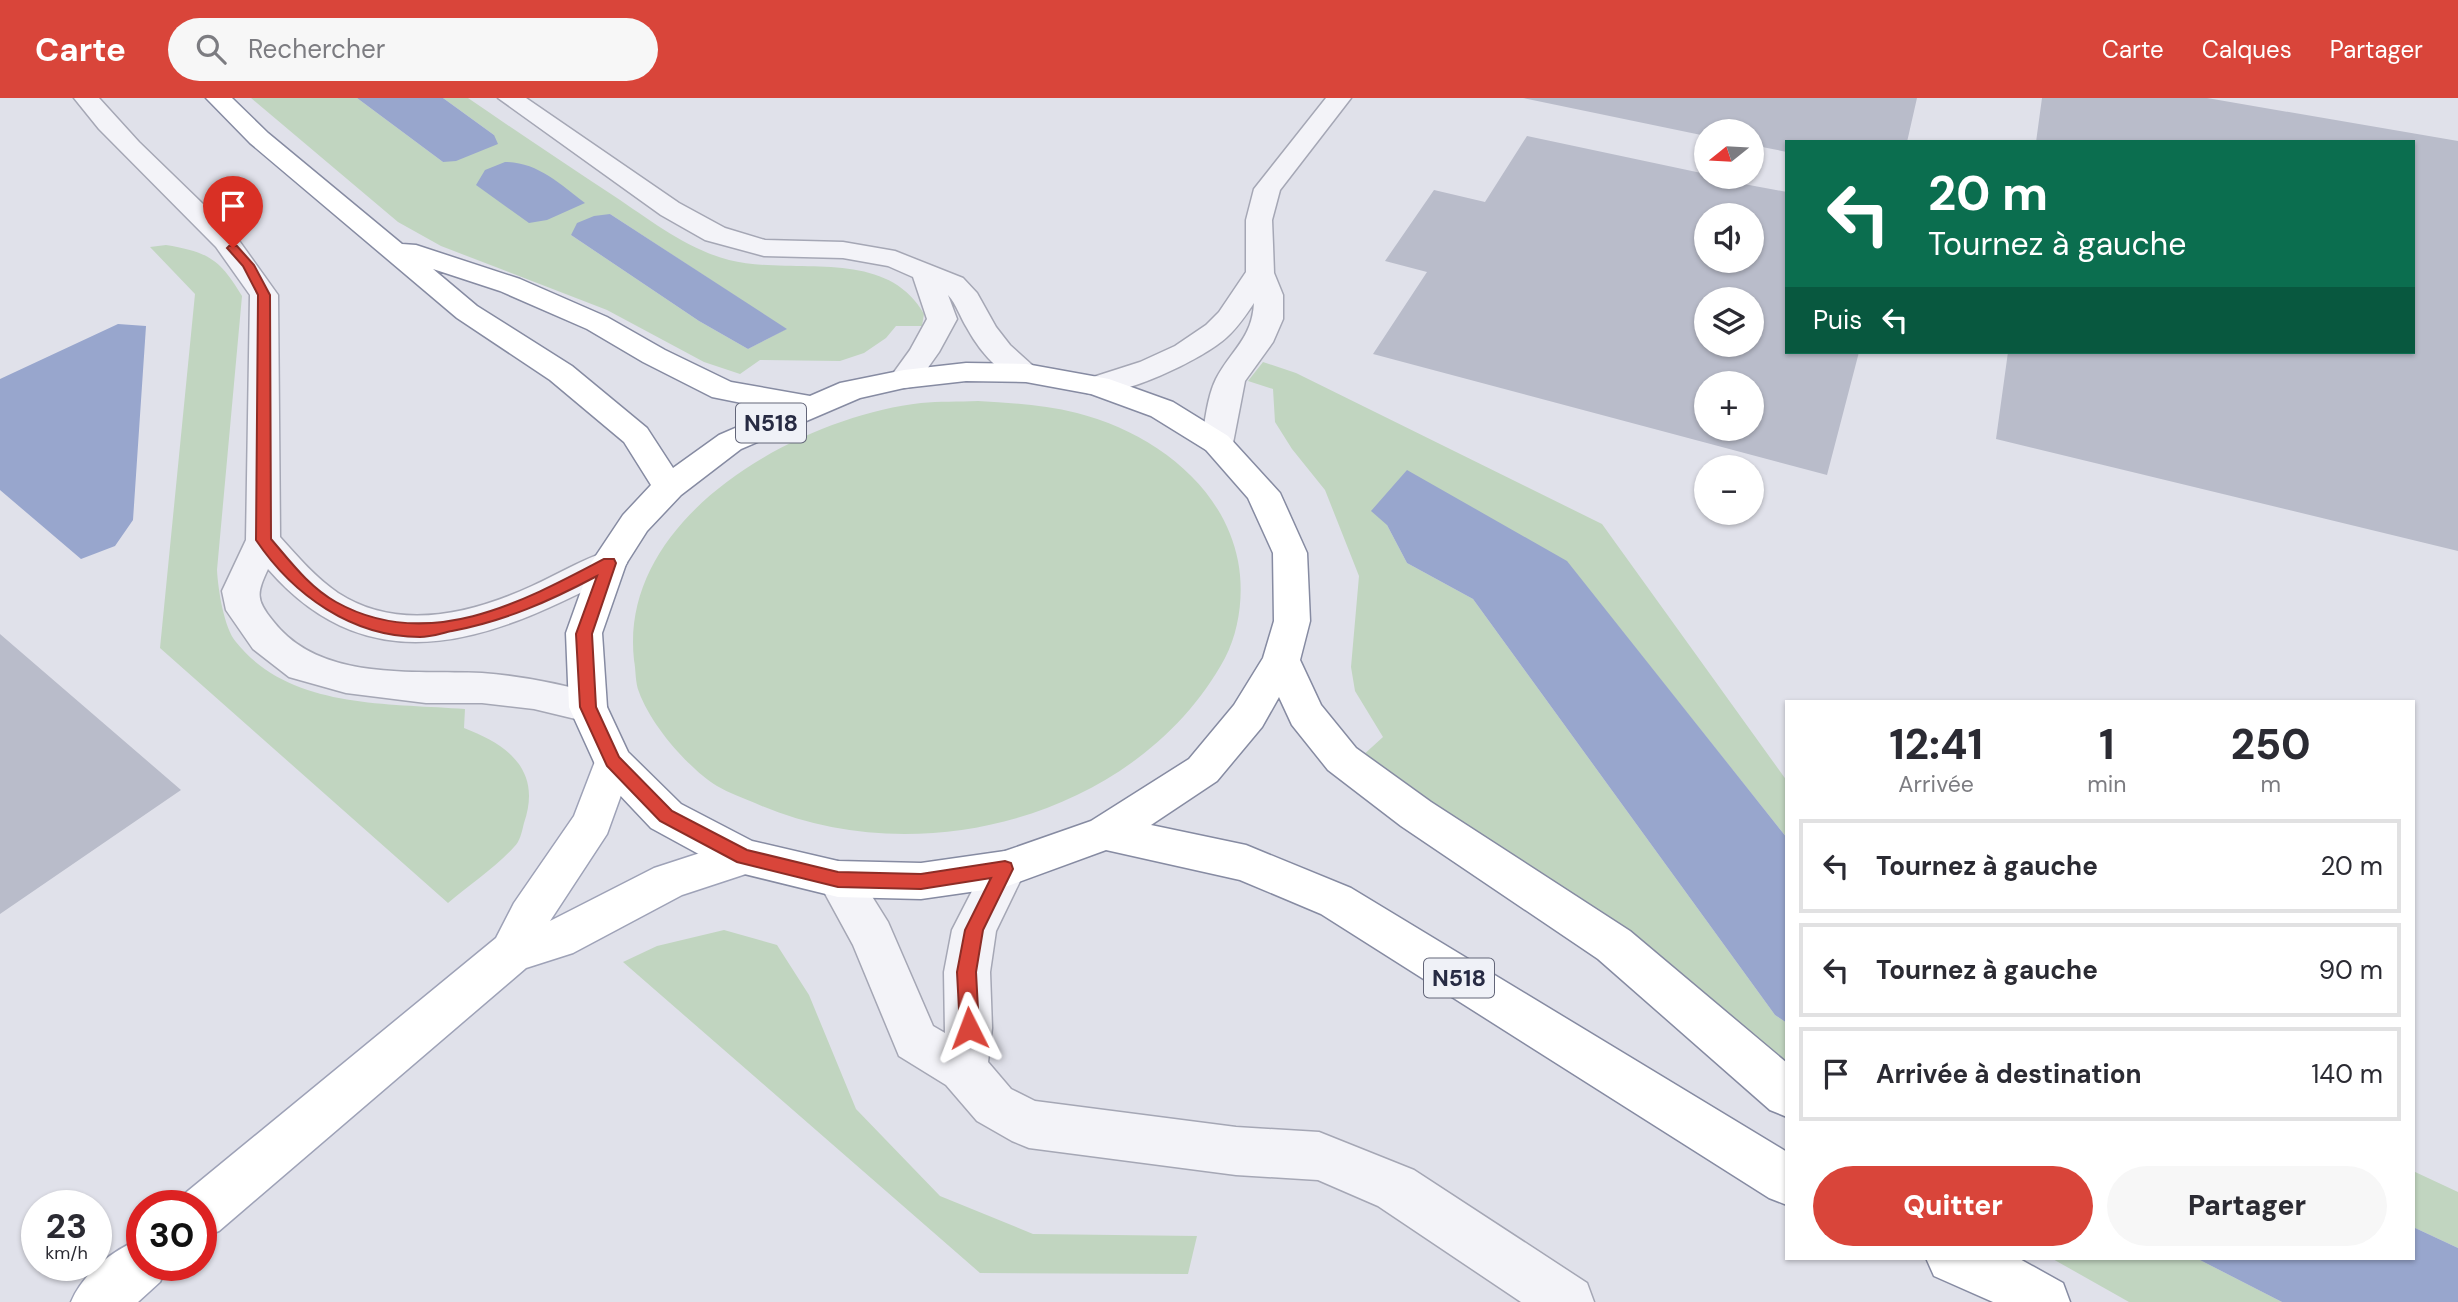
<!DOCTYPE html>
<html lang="fr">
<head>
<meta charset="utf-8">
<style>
  body { margin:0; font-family:"DM Sans",sans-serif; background:#f7f7f7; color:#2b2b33; height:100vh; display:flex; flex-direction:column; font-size:26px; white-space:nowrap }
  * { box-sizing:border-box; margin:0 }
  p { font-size:23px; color:#7c7c81 }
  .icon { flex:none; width:38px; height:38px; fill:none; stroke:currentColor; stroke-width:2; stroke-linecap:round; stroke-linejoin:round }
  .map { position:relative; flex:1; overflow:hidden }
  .side { position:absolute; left:1785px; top:602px; width:630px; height:560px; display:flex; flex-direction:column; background:#fff; border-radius:0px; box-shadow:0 2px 5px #0004 }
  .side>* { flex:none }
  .top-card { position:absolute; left:1785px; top:42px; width:630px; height:214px; border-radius:0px; box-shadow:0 2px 5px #0004; background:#0b6e4f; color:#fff; overflow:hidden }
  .needle { width:46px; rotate:252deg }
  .buttons { position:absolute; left:1694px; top:21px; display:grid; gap:14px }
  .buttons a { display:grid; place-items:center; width:70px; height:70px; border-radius:50%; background:#fff; box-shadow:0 2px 5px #0004; font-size:35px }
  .speed { position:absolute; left:21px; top:1092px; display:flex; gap:14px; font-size:35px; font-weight:700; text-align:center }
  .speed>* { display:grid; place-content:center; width:91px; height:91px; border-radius:50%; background:#fff; box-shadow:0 2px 5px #0004; line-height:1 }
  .speed small { font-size:18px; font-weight:400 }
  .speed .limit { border:10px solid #d22; background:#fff; color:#111 }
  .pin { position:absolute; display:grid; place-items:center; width:60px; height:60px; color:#fff; margin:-72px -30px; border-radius:50% 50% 50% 0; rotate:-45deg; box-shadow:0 0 7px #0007 }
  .pin .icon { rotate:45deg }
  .me { position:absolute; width:77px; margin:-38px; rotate:357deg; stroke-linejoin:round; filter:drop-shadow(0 0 5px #0008) }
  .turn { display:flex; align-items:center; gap:24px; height:147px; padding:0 28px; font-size:32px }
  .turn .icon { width:91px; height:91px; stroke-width:2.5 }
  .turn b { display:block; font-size:49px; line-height:60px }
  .then { display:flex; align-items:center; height:66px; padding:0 28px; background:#0003; gap:14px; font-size:26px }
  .eta { display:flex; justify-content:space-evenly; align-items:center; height:119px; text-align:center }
  .eta b { font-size:42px; font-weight:800; line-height:49px }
  .button { display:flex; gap:14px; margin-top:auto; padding:14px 28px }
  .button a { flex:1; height:80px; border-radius:42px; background:#d9453a; color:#fff; font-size:28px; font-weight:800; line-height:80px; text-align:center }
  .button a+a { background:#f7f7f7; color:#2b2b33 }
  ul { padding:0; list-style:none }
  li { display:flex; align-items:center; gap:21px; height:94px; margin:0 14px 10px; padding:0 14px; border:4px solid #e1e1e2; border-radius:0px }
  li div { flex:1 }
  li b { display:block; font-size:26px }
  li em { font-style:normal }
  header { display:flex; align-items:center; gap:42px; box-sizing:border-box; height:98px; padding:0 35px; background:#d9453a; color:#fff }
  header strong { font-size:33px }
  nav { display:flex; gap:38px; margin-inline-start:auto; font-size:24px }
  .search { width:490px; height:63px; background:#f7f7f7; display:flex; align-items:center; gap:18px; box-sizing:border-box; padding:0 24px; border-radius:38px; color:#7c7c81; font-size:26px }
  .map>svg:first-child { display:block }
</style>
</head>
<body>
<header>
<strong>Carte</strong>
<div class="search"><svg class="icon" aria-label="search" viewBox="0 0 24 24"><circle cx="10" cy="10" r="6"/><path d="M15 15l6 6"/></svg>Rechercher</div>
<nav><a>Carte</a><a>Calques</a><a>Partager</a></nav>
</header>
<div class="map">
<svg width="2458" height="1204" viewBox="0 0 2458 1204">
  <rect width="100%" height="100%" fill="#e0e1ea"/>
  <path fill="#c1d5c0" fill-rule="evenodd" d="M251,0H357L443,64L494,37L443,0H468C516,33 565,66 614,98C650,122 687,151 729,162C793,178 886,148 924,216L922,228H896L886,240L864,255L840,263L760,262L740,276L704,264L607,212L441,148L398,124ZM610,116L786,231L748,251L699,223L571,137Z
    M166,147C208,154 220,161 242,198L217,472C218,491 224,530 236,544C289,611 387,605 465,611L464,630C509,647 542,673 524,725C522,733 520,744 514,749C495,770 469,787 448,805L160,550L195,196L150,149Z
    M1263,264L1296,275L1602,426L1787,683V740L1566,463L1387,427L1407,465L1473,501L1775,917L1787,925V976L1361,659L1383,639L1355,593L1351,569L1359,478L1325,392L1292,351L1275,324L1273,291L1248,283Z
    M978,303C1012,305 1044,307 1077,315C1151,334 1223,386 1238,463C1244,494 1240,531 1225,560C1139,719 917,778 755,705C743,700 729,695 717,688C688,670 651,627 639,594C635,585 636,572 634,562C618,418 799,319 921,305C939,303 959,304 978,303Z
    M724,832L777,847L809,897L856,1011L940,1098L1033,1136L1197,1138L1188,1176L980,1175L623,864L657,848Z
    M2413,1073L2458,1094V1150L2413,1129Z
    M2051,1160H2196L2282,1204H2129Z"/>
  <path fill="#98a6cd" d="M357,0H443L494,37L498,46L456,63L443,64Z
    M505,64C537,64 560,86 585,105L547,122L529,125L476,87L485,72Z
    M610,116L787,231L748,251L699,223L571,137L577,125L594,118Z
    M118,226L146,228L133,422L115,448L81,461L0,392V281Z
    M1407,372L1567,463L1787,740V925L1775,917L1473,501L1407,465L1387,427L1371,413Z
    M2413,1129L2458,1150V1204H2282L2196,1160H2413Z"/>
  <path fill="#b9bcca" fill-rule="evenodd" d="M1523,0H1917L1907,44H1787V54L1752,47V33H1706V38Z
    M2042,0H2207L2458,43V453L1996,341L2008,254H2413V44H2036Z
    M1527,38L1706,76V79L1787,94V254H1859L1827,377L1373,256L1427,174L1385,163L1434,92L1485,104ZM1706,117H1752V163H1706ZM1706,201H1752V247H1706ZM1706,285H1752V331H1706Z
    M0,536L181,692L0,816Z"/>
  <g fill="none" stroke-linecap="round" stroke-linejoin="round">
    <g stroke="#a5a7b5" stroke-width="3">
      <path id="minor" d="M74,0H99L139,44L235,137L278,197L280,439C298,459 316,480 338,495C398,534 471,516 532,488C557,477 582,461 609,453L621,456L627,465L621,474C500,538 375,594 268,471C257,495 255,501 273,523C320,584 412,572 482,575C522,578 563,586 602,598L607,609L602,620L588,624L534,611L482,605H426L346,595L289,579L253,551L226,512L222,493L246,442L250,197L216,149L99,31Z
        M498,0H526L679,105L725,130L765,142L843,144L895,153L963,180L977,195L996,229L1010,247L1041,275L1037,282C1008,289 980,254 967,230C960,219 957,207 948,197L957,221L939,254L915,288L904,290L893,288L889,281L910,252L927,221L913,179L888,168L843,160L764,158L705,142L661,117Z
        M1326,0H1351L1280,92L1272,122L1273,147L1274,175L1283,197V221L1273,244L1245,283L1233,345L1228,352L1217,355L1206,352L1201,345C1205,325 1207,299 1216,281C1231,252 1252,241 1254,205C1246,217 1238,229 1227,239C1204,261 1117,302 1087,295L1083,288L1087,281L1140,264L1175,248L1206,227L1219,214L1246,174V122L1254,91Z
        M1005,753L1020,758L1026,771L996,833L990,874L992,930L988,964L1011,991L1035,1003L1236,1029L1319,1034L1414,1072L1587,1185L1594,1204H1521L1378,1108L1318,1082L1236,1077L1029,1050L1012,1043L977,1023L946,987L899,958L853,847L817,781L823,768L838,763L853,768L888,824L933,928L945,935L944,874L952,832L990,758Z"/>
    </g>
    <g stroke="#9ea2b7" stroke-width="3">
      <path id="major" d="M613,648L627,653L633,664L607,736L550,823L654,770L743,741L758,746L764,759L758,772L682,797L573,855L526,870L219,1133L201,1140V1108H179L183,1097L496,840L514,805L574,718L599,653Z
        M142,1140V1167H168L160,1184L138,1204H71C83,1175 113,1152 142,1140Z"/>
    </g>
    <g stroke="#868ba2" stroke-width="3">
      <path id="highway" d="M206,0H232L268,35L402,146L416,147L520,181L607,219L665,252L731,284L810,298L840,285L904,272L966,265L1026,266L1109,281L1173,304L1228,338L1280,395L1307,455L1310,523L1300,562L1321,607L1356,650L1431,704L1630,833L1787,965V1019L1770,1012L1598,861L1401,728L1328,672L1292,627L1279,599L1262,629L1217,683L1151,727L1246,747L1351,790L1787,1054V1107L1769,1100L1321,816L1240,782L1106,752L1005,789L921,801L838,799L728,772L651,730L599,675L569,609L566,535L591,465L623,417L651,387L624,344L550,282L457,220L250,45ZM433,171L500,193L587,231L643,264L712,299L777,312L719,337L673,370L647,330L572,268L477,208ZM966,283L1026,284L1091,296L1151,318L1206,352L1248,400L1273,455L1274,523L1263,560L1234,607L1189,661L1091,723L1005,753L921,765L838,763L752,743L681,706L628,654L607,609L602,535L626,466L647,433L681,397L741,351L860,300L904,290Z
        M1926,1160H2018L2063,1185L2070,1204H1993L1934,1178Z"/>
    </g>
    <use href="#minor" fill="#f3f3f8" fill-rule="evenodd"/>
    <use href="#major" fill="#fff" fill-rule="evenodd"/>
    <use href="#highway" fill="#fff" fill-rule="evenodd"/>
  </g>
  <path fill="#d9453a" stroke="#8d2d26" stroke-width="2" d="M229,148H237L254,167L270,197L271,441C290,463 309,489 336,504C427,555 521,505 604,461H614L616,465L592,536L596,609L619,659L672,713L747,752L838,774L921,776L1005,763L1011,765L1013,771L983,832L976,874L979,930L976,936L969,938L963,936L960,930L957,874L965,832L991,780L921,791L838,789L737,764L660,723L607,668L580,609L576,536L597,478C550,503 505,523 452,533C442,535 431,539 420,539C352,539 293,497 256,442L258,197L243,168L227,150Z"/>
  <g text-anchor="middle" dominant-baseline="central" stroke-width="5" stroke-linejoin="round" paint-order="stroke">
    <g fill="#eff1f7" stroke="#636679" stroke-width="2">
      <rect x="736" y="305.5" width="70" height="39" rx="5"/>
      <rect x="1424" y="860.5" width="70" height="39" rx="5"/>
    </g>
    <g font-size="23" font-weight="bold" fill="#272b43">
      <text x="771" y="325">N518</text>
      <text x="1459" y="880">N518</text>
    </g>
  </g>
</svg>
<div class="buttons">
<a><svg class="needle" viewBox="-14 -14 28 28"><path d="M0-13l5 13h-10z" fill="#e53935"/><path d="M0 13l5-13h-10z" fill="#7c7c81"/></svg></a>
<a><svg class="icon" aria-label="sound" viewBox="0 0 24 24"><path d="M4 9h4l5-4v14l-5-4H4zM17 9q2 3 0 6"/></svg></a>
<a><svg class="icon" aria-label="layers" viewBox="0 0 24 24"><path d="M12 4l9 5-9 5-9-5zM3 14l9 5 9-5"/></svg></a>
<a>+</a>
<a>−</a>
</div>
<div class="speed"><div>23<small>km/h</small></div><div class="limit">30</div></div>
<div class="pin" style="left:233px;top:150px;background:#d93025"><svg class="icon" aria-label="arrive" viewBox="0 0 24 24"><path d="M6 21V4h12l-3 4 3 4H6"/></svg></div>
<svg class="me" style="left:969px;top:930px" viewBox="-20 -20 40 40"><path d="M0-17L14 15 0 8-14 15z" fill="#d9453a" stroke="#fff" stroke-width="4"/></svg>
<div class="top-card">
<div class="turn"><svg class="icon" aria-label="left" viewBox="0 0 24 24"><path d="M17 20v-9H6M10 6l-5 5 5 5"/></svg><div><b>20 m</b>Tournez à gauche</div></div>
<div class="then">Puis<svg class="icon" aria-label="left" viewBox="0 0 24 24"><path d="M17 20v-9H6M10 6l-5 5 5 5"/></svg></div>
</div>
<section class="side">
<div class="eta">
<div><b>12:41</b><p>Arrivée</p></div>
<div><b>1</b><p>min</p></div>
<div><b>250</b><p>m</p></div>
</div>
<ul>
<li><svg class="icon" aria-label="left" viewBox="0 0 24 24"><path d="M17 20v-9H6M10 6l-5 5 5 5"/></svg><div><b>Tournez à gauche</b></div><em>20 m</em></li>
<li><svg class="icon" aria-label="left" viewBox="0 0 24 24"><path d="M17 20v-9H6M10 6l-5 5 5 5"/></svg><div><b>Tournez à gauche</b></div><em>90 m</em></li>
<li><svg class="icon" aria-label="arrive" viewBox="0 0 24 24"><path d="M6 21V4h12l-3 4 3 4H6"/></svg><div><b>Arrivée à destination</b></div><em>140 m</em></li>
</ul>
<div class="button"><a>Quitter</a><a>Partager</a></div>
</section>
</div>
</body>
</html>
